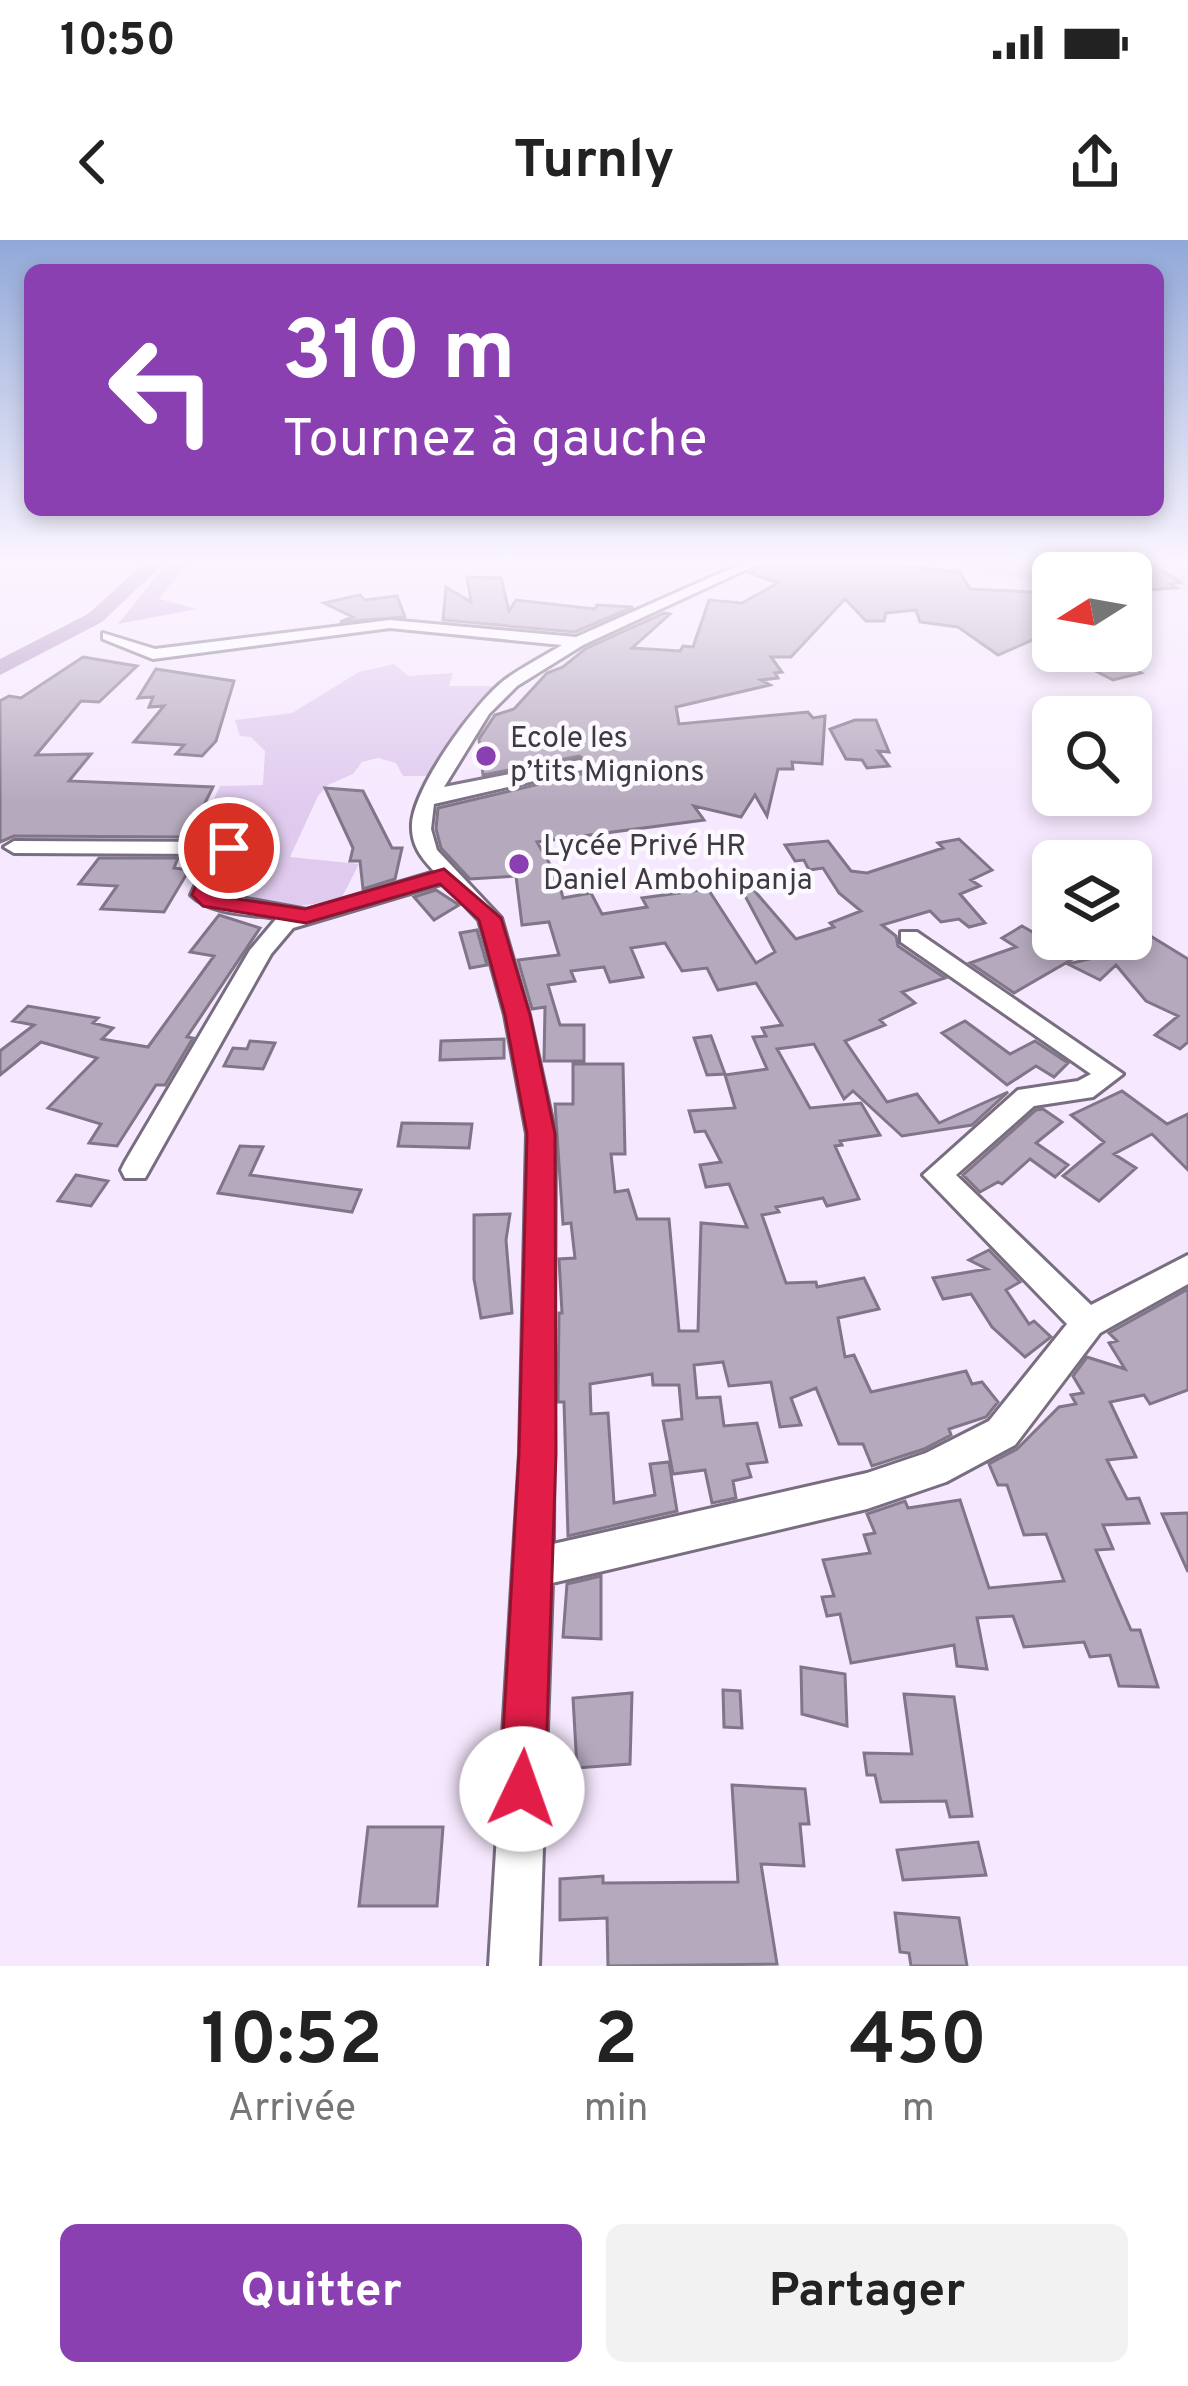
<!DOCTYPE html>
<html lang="fr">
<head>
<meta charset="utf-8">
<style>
  body { margin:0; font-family:Overpass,sans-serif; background:#f2f2f2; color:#222; height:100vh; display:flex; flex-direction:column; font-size:45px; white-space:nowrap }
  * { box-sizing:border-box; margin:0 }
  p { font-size:39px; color:#767676 }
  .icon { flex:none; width:66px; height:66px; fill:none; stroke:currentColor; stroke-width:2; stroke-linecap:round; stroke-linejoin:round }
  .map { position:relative; height:1726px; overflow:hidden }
  .sheet { display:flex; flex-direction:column; background:#fff; flex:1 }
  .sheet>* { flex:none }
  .guide { position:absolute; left:24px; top:24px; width:1140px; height:252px; border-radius:18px; box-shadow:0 6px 18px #0003; background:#8b40b1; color:#fff; overflow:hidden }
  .needle { width:78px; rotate:259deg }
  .controls { position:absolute; left:1032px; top:312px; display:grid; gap:24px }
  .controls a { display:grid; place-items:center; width:120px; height:120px; border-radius:18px; background:#fff; box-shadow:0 6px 18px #0003; font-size:60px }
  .pin { position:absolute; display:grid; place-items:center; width:102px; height:102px; color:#fff; margin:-51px; border:6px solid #fff; border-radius:50%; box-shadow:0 3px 12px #0007 }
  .me { position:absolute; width:132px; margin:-66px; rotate:3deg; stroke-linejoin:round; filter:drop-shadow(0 0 9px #0008) }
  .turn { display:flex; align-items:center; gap:42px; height:252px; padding:0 60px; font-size:54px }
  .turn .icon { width:156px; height:156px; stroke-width:2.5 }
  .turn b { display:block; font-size:84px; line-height:102px }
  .eta { display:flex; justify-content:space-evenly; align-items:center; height:204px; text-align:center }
  .eta b { font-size:72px; font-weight:700; line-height:84px }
  .cta { display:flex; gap:24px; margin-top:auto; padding:24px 60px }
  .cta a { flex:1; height:138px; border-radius:18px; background:#8b40b1; color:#fff; font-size:48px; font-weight:700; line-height:138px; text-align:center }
  .cta a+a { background:#f2f2f2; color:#222 }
  .status { display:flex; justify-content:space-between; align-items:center; height:84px; padding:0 60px; background:#fff; direction:ltr }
  .status svg { height:33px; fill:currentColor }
  header { display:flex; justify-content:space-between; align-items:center; height:156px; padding:0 60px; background:#fff; font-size:54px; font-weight:700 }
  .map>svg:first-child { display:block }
</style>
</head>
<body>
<div class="status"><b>10:50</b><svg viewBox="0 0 49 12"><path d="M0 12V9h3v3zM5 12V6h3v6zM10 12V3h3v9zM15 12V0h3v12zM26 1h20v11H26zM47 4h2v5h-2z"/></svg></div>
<header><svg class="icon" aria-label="back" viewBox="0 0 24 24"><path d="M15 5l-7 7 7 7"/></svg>Turnly<svg class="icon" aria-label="share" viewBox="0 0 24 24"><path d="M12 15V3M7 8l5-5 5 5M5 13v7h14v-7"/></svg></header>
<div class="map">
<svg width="1188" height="1726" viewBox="0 0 1188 1726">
  <rect width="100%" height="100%" fill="#f6e8fe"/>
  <path fill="#e0cbee" d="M960,323H1154L1143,327L1152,336L1186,337L1188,349H1131V333H1053V343L971,332Z
    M394,424L408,436L453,433L449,446H493L468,473L429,536H403L396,523L378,518L362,522L353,534L328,545L318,556L290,617L359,624L340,661L280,668L225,660L213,645L241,606L213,602L215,594L198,593L220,546L263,545L265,511L251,497L240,496L235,480L292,473L359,432Z"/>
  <path fill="#caaedc" d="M167,323H187L159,359L197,369L118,384Z"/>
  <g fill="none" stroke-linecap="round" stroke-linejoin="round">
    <path fill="#b095c1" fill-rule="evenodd" d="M144,323H164L102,382L0,435V419L88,374Z"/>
  </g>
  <path fill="#b5a9bd" stroke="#817588" stroke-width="3" d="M767,323H875L960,332L970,349L1053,353V391L998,415L958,387L920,382L916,370L886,373L884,381H866L845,359L791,417H771L782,432L775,433L778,438L761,440L770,445L676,467L679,484L808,472L813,478L825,476L822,524L792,522L793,529H778L767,576L755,555L741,577L694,566L704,580L537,602L558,638L563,658L591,653L602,674L647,667L642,658L708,649L756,723L775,712L735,637L740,634L796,699L834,687L830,683L861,671L839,653L823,628L809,630L804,620L795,621L785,605L828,601L851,631L867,633L943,608L938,603L959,599L992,630L971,640L980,646L960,654L985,683L969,687L959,679L941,682L930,671L882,685L896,696L898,706L945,738L902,752L915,763L880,780L885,785L845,801L887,862L917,854L939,883L1008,852L972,885L902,896L853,851L844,859L814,804L777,809L810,868L861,863L880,895L840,901L842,905L835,906L859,959L827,966L823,958L776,967L779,972L762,975L786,1043L816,1042L817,1047L864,1038L879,1069L838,1078L845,1117L854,1115L871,1152L966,1131L972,1144L982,1142L998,1162L986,1177L949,1189L951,1195L924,1209L872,1226L863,1204H839L816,1148L791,1158L801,1185L780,1187L771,1142L729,1146L723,1122L694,1125L697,1158L720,1157L724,1186L757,1183L767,1222L747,1224L751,1237L733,1241L736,1258L712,1263L705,1230L673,1234L663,1181L682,1179L679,1145H653L652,1134L590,1144L591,1174L608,1173L614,1263L655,1255L650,1224L669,1222L677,1271L568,1296L564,1162H558L559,1073H562L559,1019L575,1018L571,983L563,984L555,864H573V824H623L625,914H611L615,952L628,950L637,979H669L679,1091H698L701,983L747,987L729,944L706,947L700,925L721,922L705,891L695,892L689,871L735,868L725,835L767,829L753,797L766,796L762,788L782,785L756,743L718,750L707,728L682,731L665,703L631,708L643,737L610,742L604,727L571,731L575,741L548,745L560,785H584V821H544L545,767L532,769L518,720L559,715L549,682L522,685L516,636L470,639L441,608L436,589L438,568L590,532L593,524L579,516L483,535L479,499L495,475L514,469L547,433L563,427L585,409L664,373L670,374L632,408L680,411L683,406L693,407L709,360L742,363L778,343L750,333Z
    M1154,325L1180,342L1170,344L1176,348L1131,351V326Z
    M467,337L501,338L509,371L516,360L595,369L597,365L633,367L575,392L443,380L446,347L471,362Z
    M360,355L365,360L397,356L405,377L340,382L353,377L324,363Z
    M1098,411L1120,421L1141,433L1113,440L1068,417Z
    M83,417L137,426L99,462L81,461L36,515L91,514L69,541L213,547L188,597L14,596L0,602V461L9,456L21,458Z
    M156,429L234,441L216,501L202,516L176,514L184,505L134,502L164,466L149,467L153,457L138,458Z
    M855,480H876L889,512L878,511L889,526L867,528L862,520L846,519L830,489Z
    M325,548L363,551L392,608H402L395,639L363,649L360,621H350L353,608Z
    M99,618H178L174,628L189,630L164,672L101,669L117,646L79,644Z
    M436,650L459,665L434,680L414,657Z
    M219,675L260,688L187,797L193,798L165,845H156L117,906L89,903L101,884L48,868L97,818L41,802L0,835V811L34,785L13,781L28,766L98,778L93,783L113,788L102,799L148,807L214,716L190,712Z
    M1131,684L1188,719V802L1180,809L1155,795L1178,776L1146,761L1116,725L1100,740L1068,724L1136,708L1131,705Z
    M1022,686L1076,717L1014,753L970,723L1016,707L1002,698Z
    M477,690L487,725L470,728L460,693Z
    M965,781L1010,814L1035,801L1068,823L1054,837L1036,826L1007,845L942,793Z
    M711,796L725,834L707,835L694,798Z
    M504,799V818L440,820L441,801Z
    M250,801L275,803L263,829L224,826L233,808L247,809Z
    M1122,851L1167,884L1188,874V930L1152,894L1114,914L1136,928L1099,961L1063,936L1104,902L1071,875Z
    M1043,869L1062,882L1036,903L1068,925L1055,937L1030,919L1002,944L998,942L980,952L963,935L1036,870Z
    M402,883L472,884L469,908L398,906Z
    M240,906L263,907L250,935L361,950L352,972L218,953Z
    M76,935L108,941L91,966L58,961Z
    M510,974L506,1000L512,1073L481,1078L474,1039V975Z
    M989,1010L1020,1042L1006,1050L1029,1084L1034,1081L1051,1097L1025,1117L992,1087L971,1054L943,1059L933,1038L987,1029L969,1020Z
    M1188,1049V1150L1150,1164L1144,1155L1110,1162L1136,1217L1107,1220L1127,1259L1139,1258L1149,1283L1103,1285L1113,1309L1096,1310L1131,1390H1140L1158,1447L1119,1446L1110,1415L1090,1417L1084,1402L1024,1407L1013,1376L977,1378L987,1429L957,1426L954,1405L851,1423L840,1374L827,1376L822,1357L834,1356L823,1320L870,1313L864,1295L875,1293L867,1274L905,1261L908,1268L960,1260L989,1348L1064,1341L1046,1294L1024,1295L1007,1245H998L989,1224L1017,1209L1059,1167L1076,1164L1071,1155L1083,1153L1073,1136L1087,1117L1125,1129L1109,1103L1117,1101L1109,1093Z
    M1188,1273V1332L1162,1274Z
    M601,1336V1399L563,1397L567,1344Z
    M801,1427L845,1434L847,1486L802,1474Z
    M723,1450L740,1451L742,1488L724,1487Z
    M632,1453L630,1524L577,1528L573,1458Z
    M904,1454L954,1457L972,1576L950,1577L946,1561L881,1562L875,1535H867L864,1513L912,1514Z
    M732,1545L805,1549L809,1584H800L804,1626L761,1624L777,1724L608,1726L607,1678L560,1680V1639L603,1636V1643L738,1642Z
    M368,1587H443L437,1666H359Z
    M978,1602L986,1635L903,1640L897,1610Z
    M895,1673L959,1678L967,1726H911L909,1713L900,1712Z"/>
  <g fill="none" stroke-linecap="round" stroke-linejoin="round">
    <g stroke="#796d80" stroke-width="6">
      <path id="minor" d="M743,323H760L583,405L517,446L489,474L444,547L580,520L589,525L586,529L434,564L431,589L437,610L501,678L529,775L555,894L553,1304L867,1233L926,1213L989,1181L1067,1084L923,935L1018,850L1078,841L1091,834L901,702V692H917L1123,834L1093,857L1034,866L956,935L1091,1065L1188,1015V1044L1100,1093L1015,1205L946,1242L867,1269L552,1343L539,1726H489L520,1213L527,894L505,775L479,680L444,643L293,688L271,714L145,938H125L121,930L125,922L250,710L277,678C250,674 211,675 191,655L210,614L14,613L4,607L14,601L229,602L239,608L227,620L214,653L307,670L435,632C421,618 411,605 412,584C414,547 475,462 506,439C524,426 544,416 562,405L390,388L153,419L103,399V393L155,409L390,380L576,397Z"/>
    </g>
    <use href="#minor" fill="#fff" fill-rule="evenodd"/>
  </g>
  <linearGradient id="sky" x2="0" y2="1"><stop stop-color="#91a8d8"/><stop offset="0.57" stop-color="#fbf5ff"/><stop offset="1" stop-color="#fbf5ff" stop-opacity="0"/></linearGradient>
  <rect width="1188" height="564" fill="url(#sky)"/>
  <path fill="#e11d48" stroke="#92132f" stroke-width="3" d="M229,602L240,608L227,620L214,653L218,656L305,669L444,629L501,678L530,775L555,894L556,1213L545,1549L538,1565L522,1571L506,1565L500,1549L519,1213L527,894L505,775L479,680L440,644L306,683L203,666L192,655L210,612Z"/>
  <g fill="#8b40b1" stroke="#fdfaff" stroke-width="4.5">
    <circle cx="486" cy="516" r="12"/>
    <circle cx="519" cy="624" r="12"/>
  </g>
  <g text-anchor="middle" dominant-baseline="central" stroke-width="9" stroke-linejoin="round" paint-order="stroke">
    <g font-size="30" fill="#3e3942" stroke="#fdfaff" text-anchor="start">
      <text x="510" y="499">Ecole les<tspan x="510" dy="34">p’tits Mignions</tspan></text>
      <text x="543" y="607">Lycée Privé HR<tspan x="543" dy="34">Daniel Ambohipanja</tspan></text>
    </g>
  </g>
</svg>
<div class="controls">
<a><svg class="needle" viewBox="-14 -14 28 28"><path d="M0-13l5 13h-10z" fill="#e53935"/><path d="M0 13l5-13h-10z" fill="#767676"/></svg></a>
<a><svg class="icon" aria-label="search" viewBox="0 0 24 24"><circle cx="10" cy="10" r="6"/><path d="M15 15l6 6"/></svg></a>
<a><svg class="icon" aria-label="layers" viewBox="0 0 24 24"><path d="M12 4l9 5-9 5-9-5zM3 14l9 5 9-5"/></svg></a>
</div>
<div class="pin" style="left:229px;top:608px;background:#d93025"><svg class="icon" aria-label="arrive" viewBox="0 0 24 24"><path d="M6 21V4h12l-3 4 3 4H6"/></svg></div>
<svg class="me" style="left:522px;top:1549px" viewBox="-20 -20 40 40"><circle r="19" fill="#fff"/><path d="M0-13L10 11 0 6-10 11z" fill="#e11d48"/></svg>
<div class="guide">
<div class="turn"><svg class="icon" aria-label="left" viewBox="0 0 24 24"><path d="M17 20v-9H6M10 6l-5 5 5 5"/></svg><div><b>310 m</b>Tournez à gauche</div></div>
</div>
</div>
<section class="sheet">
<div class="eta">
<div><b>10:52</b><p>Arrivée</p></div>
<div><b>2</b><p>min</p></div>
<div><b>450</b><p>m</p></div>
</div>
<div class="cta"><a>Quitter</a><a>Partager</a></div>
</section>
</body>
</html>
